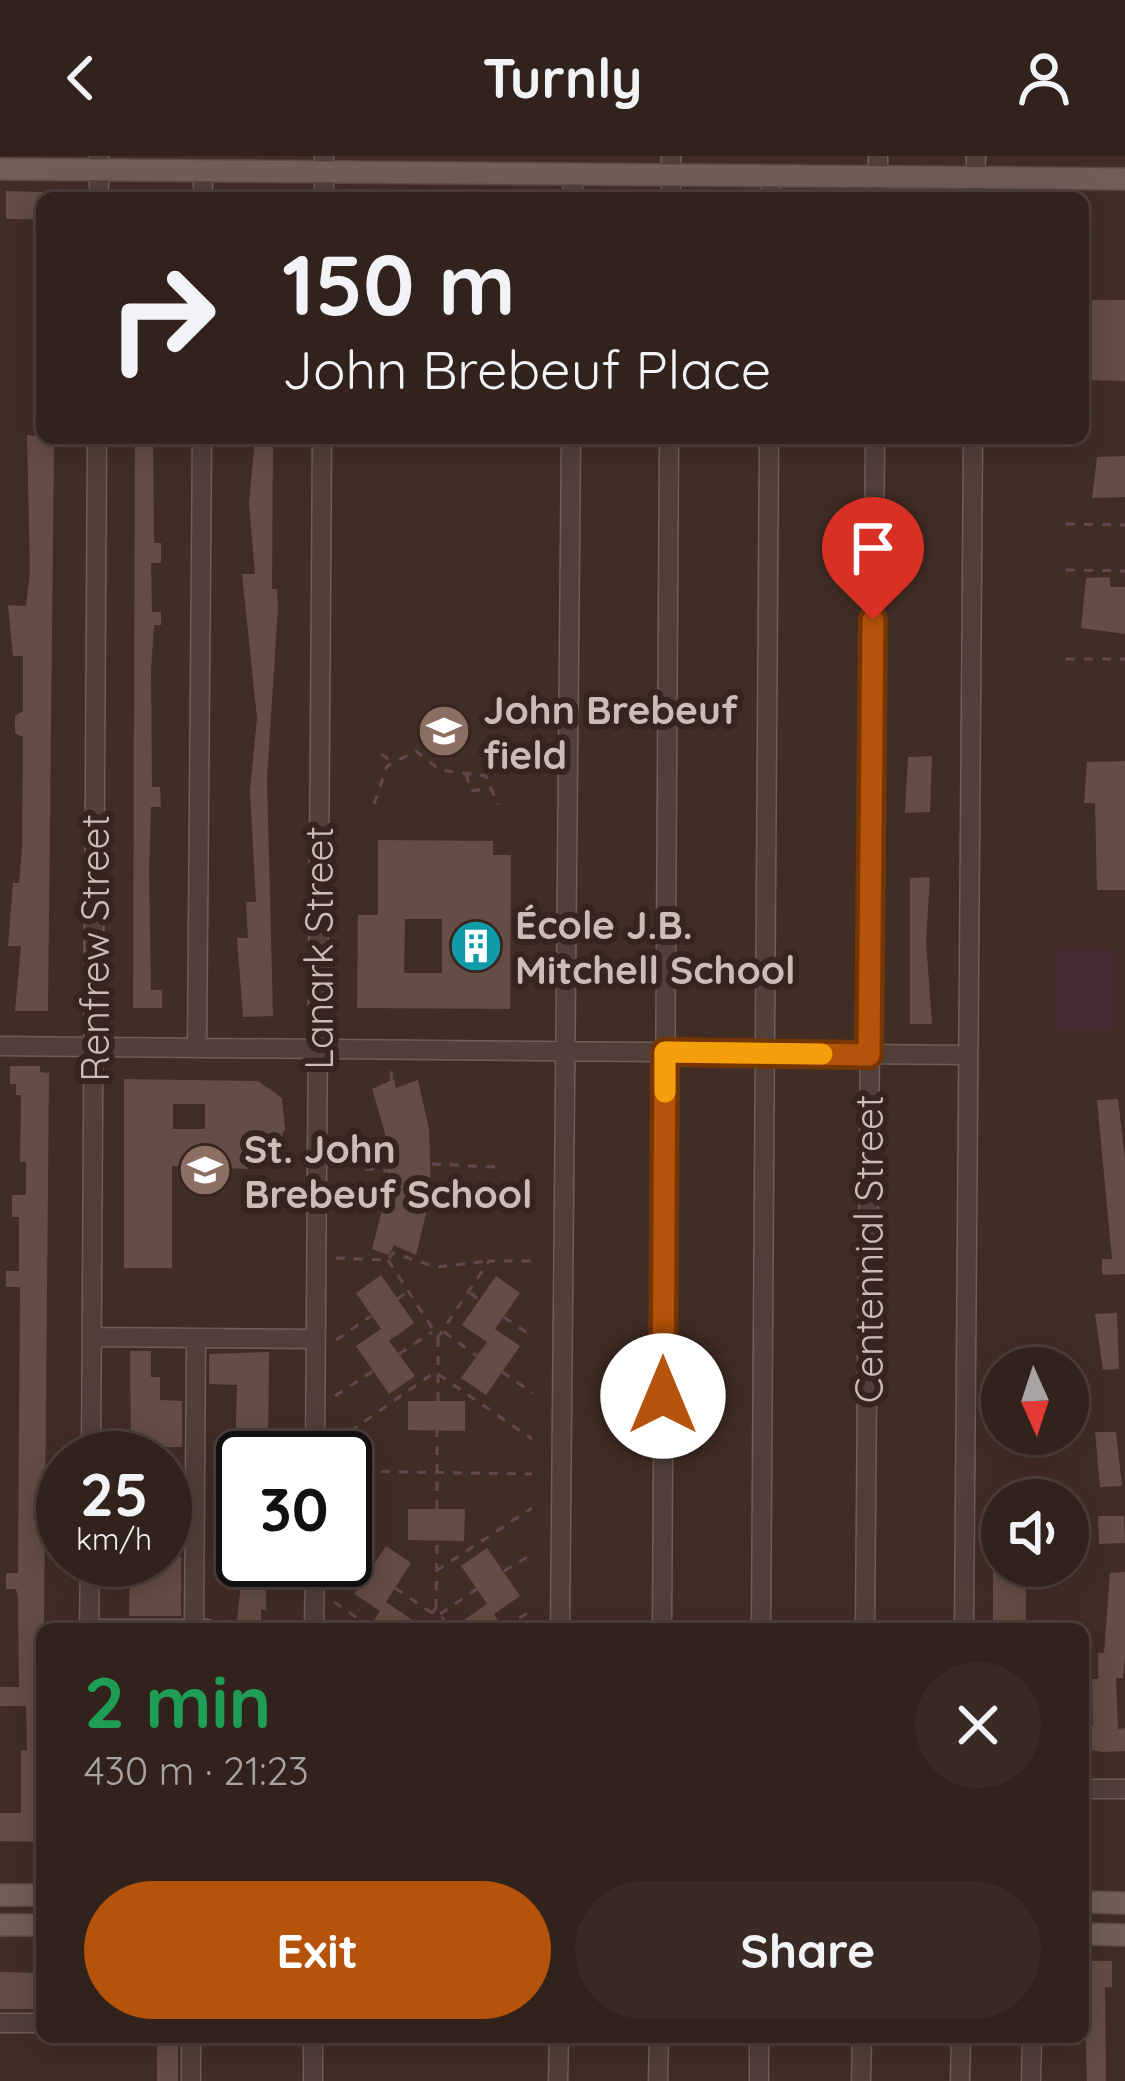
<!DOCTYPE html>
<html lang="en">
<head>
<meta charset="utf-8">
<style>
  body { margin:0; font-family:Quicksand,sans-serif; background:#3a2a25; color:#f1f3f6; height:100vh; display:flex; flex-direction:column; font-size:45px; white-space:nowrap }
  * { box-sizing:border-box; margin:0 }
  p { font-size:39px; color:#a8a4a3 }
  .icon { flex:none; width:66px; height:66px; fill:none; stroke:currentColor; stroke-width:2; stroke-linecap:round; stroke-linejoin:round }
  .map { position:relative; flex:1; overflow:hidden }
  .panel { position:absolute; left:36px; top:1467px; width:1053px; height:420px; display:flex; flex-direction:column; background:#32221c; border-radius:18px; box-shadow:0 6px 30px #0003,0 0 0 3px #4d3f3b }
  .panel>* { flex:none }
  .banner { position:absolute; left:36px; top:36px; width:1053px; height:252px; border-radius:18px; box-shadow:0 6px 30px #0003,0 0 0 3px #4d3f3b; background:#32221c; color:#f1f3f6; overflow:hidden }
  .needle { width:78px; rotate:177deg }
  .controls { position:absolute; left:981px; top:1191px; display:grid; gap:24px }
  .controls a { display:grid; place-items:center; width:108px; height:108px; border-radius:50%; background:#32221c; box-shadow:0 6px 30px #0003,0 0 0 3px #4d3f3b; font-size:60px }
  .speed { position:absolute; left:36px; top:1275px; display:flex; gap:24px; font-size:60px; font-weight:700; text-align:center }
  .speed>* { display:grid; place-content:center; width:156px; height:156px; border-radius:50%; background:#32221c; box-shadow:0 6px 30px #0003,0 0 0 3px #4d3f3b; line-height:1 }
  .speed small { font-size:30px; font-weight:400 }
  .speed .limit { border:6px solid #111; border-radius:18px; background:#fff; color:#111 }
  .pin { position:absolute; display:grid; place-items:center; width:102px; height:102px; color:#fff; margin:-123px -51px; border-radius:50% 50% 50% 0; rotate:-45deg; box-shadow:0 0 12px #0007 }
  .pin .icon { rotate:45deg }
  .me { position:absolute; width:132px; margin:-66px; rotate:0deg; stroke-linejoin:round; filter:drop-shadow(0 0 9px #0008) }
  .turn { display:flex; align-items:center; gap:42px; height:252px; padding:0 48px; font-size:54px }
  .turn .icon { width:156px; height:156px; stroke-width:2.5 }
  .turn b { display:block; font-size:84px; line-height:102px }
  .round { display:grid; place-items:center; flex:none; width:126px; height:126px; border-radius:63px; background:#3a2a25 }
  .overview { display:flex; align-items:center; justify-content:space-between; height:204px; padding:0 48px }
  h1 { font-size:72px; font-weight:800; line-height:90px; color:#1e9e55 }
  .button { display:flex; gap:24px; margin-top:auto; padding:24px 48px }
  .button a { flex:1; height:138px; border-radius:72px; background:#b45309; color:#fff; font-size:48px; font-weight:800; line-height:138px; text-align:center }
  .button a+a { background:#3a2a25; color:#f1f3f6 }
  header { display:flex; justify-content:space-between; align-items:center; height:156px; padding:0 48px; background:#32221c; font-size:54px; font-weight:800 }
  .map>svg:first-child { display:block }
</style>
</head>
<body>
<header><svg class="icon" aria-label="back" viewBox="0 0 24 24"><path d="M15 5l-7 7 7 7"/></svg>Turnly<svg class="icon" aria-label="person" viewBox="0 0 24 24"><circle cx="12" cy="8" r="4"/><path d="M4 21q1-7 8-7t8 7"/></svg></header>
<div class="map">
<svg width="1125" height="1925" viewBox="0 0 1125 1925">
  <rect width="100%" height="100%" fill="#422d25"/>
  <path fill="#472b33" d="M1057,793L1115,794L1114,874L1056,873Z"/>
  <path fill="#644d44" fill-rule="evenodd" d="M6,35L42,36V63H6Z
    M1083,144H1125V225L1083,224Z
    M27,279L52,282L54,288L48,855H15L21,790H8L13,727H19L22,693L23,581L15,577V560L23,555V500H13L8,449L26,450L30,416Z
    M135,282H153L154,387H161V407H151L152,456H161V469H154L151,514L152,631H160L161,651H151L149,717L151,834H162V852H133Z
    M255,282H273L272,433H277L278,450L267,623L273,860L243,861L237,782H248L246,746H256L250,635L257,562L242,418H255L249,347Z
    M1125,300V341L1092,342L1097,301Z
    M1110,421V431H1125V478L1081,472L1086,422Z
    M932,600L930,656L905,657L908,601Z
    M1125,605V734H1097L1095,647H1084L1087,606Z
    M378,684L493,685V699H511L510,853L357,852L358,759H378ZM405,763H442V817H404Z
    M930,721L926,786L932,868H910V722Z
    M10,910H40V916L49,917L42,1686L0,1685V1657H21V1594H27L26,1550H0V1531H19L18,1442L16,1433H6V1417H18L20,1131H6V1115H19V1061H12V1039H26V1006H20L21,939H16V928H10Z
    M124,923L258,925L282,942L285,973L279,986L253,996L248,1013L172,1010V1112H124ZM173,948H205V973H173Z
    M394,923L396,932L418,924L429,973L431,1037L416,1099L394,1089L389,1099L372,1093L389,1027L385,977L372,933Z
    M1118,943L1125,1002V1118L1102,1119V1103H1112L1097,944Z
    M381,1119L414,1167L389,1185L415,1220L389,1238L356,1190L381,1173L356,1137Z
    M496,1120L520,1137L495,1173L520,1190L486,1239L461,1222L487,1186L462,1169Z
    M1117,1157L1119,1213L1103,1214L1095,1158Z
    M130,1195H151V1221H160V1244L182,1245V1291H160V1300H131Z
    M269,1196L268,1302H247V1295H235L237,1229L209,1228V1198Z
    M408,1245H465V1275L408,1274Z
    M1095,1276H1116L1122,1330L1100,1331Z
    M408,1353H465L464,1385L408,1384Z
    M1098,1360H1124L1125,1387L1099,1388Z
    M386,1390L411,1407L386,1446L411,1463L405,1473H368L380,1455L354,1438Z
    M487,1392L520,1440L494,1458L504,1473H451L487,1448L461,1410Z
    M165,1401H181V1460H129L130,1404Z
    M266,1407V1454H261V1464H237L243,1408Z
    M993,1410H1026V1473H993Z
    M1125,1416V1501L1123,1522H1116L1118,1573L1125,1572V1595L1102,1596L1083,1592V1570H1093L1092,1523H1098V1497H1104L1110,1417Z
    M1083,1805H1112V1831H1105L1106,1925H1087Z
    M0,1816L42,1817V1853H0Z
    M157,1881H178V1925H157Z"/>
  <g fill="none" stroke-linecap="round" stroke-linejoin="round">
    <g stroke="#6e5e57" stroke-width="21">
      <path id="minor" d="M671,0V42
        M99,42V0
        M203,42V14
        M324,42V0
        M573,42V18
        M771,42V21
        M878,42V0
        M975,42L976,0
        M0,890L968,899
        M197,891L202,282
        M93,1181L316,1183
        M91,1302L97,282
        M315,1302L322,282
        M89,1473H207
        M89,1473L90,1404
        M194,1473L196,1182
        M314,1473L315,1404
        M560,1473L571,282
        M662,1473L669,282
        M761,1473L769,282
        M865,1473L875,282
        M964,1473L973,282
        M1083,1633H1125
        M0,1867H42
        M191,1925V1881
        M313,1925V1881
        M558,1925L559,1881
        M658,1925L659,1881
        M759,1925V1881
        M861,1925L862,1881
        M960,1925L961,1881
        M1031,1925L1032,1881"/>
    </g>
    <g stroke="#5a4a43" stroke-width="24">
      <path id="major" d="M0,13L1125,23
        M0,1739H42
        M1083,1746L1125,1747
        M0,1769H42
        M1083,1778L1125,1779"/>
    </g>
    <path stroke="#61484d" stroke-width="3" stroke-dasharray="9 9" stroke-linecap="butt" d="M1066,368L1125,369
      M1066,414L1125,415
      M1066,503H1125
      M381,598L390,604
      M466,618L471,635L492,632
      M374,648L387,610L416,595L440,614L486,620L498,649
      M391,924L392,912
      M432,1008L495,1011
      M365,1013L389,1015
      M336,1102L388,1104L393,1097L436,1111L489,1105
      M388,1104L438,1181L489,1105H533
      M470,1137L480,1144
      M397,1143L406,1137
      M504,1161L533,1181
      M444,1176L477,1200
      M336,1184L371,1160
      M399,1198L432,1176
      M502,1216L533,1237
      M335,1240L373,1215
      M438,1245V1181
      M335,1286L435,1216L532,1283
      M345,1315L532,1318
      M437,1353V1274
      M345,1397L370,1414
      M436,1415L532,1352
      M504,1415L532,1398
      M395,1432L432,1457
      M334,1446L369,1470
      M436,1452L437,1384
      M440,1458L477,1433
      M504,1472L532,1454
      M421,1473L436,1452L450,1473"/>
    <use href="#minor" stroke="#514039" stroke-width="18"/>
    <use href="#major" stroke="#715e57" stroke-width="21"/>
  </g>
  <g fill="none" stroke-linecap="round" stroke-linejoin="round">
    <g stroke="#753606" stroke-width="30">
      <path id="route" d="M663,1240L665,896L869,899L873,464"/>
    </g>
    <use href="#route" stroke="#b45309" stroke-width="21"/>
    <path stroke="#f59e0b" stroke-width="21" d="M665,936V896L822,898"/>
  </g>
  <defs>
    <g id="school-disc" transform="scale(2.7)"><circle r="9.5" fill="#8d6e63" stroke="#36251e"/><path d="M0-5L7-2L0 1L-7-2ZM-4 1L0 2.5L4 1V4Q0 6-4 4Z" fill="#fff"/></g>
    <g id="building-disc" transform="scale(2.7)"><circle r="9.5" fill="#0f9aa8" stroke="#36251e"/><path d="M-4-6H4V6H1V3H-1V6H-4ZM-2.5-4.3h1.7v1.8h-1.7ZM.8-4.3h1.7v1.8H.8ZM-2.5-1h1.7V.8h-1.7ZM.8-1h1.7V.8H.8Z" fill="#fff"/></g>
  </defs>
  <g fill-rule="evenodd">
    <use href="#school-disc" x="444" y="575"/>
    <use href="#building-disc" x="476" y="790"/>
    <use href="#school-disc" x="205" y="1014"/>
  </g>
  <g text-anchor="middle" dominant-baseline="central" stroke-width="12" stroke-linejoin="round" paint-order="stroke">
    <g font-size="39" font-weight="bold" fill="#cbbdb6" stroke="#36251e" text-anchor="start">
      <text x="483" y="553">John Brebeuf<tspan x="483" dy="45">field</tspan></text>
      <text x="515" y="768">École J.B.<tspan x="515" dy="45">Mitchell School</tspan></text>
      <text x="244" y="992">St. John<tspan x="244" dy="45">Brebeuf School</tspan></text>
    </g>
    <g font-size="39" fill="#cbbdb6" stroke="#36251e">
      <text transform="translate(94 792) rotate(-90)">Renfrew Street</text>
      <text transform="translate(318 792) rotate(-90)">Lanark Street</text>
      <text transform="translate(868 1093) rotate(-90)">Centennial Street</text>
    </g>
  </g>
</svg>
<div class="controls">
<a><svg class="needle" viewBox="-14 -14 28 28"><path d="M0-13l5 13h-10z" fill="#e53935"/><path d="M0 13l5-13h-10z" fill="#a8a4a3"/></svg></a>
<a><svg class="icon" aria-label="sound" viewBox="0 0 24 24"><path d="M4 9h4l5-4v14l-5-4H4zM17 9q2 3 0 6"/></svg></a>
</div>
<div class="speed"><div>25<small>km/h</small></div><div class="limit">30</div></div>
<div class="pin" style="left:873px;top:464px;background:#d93025"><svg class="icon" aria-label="arrive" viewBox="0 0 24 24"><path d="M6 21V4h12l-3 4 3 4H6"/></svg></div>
<svg class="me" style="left:663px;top:1240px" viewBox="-20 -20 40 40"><circle r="19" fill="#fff"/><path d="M0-13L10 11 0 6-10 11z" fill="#b45309"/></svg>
<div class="banner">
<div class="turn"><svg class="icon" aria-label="right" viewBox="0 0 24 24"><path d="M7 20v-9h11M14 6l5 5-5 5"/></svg><div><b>150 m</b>John Brebeuf Place</div></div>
</div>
<section class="panel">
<div class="overview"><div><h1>2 min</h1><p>430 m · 21:23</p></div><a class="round"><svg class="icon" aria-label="close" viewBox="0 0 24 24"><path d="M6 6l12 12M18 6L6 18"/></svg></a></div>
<div class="button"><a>Exit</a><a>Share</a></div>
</section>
</div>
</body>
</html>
